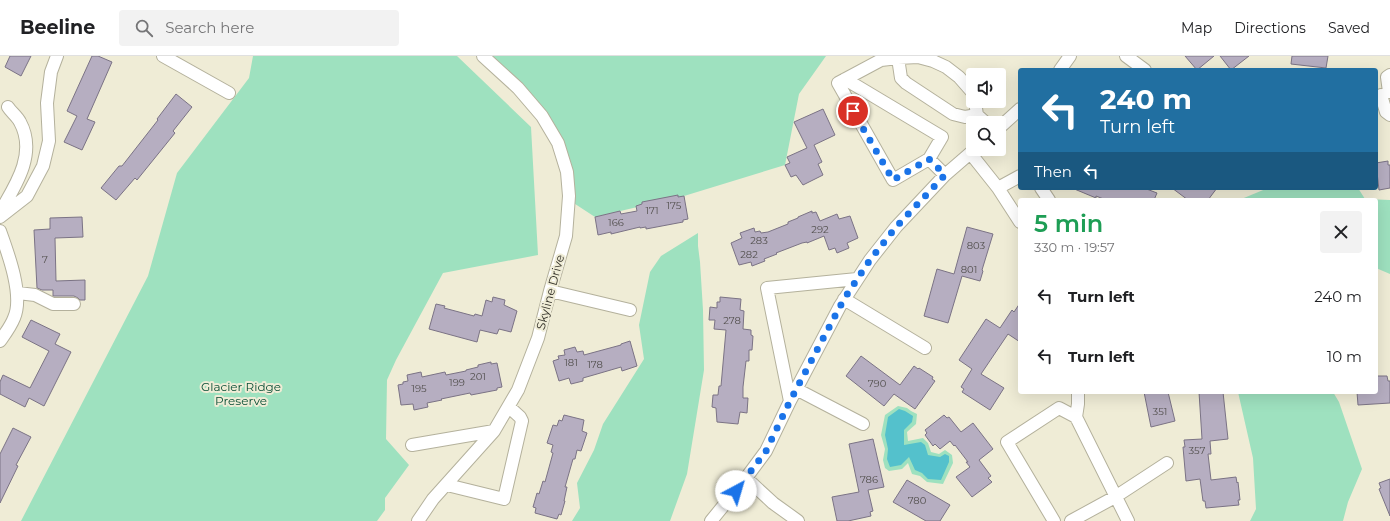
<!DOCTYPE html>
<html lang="en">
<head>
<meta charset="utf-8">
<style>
  body { margin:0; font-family:Montserrat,sans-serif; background:#f2f2f2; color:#202124; height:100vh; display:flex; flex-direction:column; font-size:15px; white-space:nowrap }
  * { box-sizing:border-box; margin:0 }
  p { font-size:13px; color:#757577 }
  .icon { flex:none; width:22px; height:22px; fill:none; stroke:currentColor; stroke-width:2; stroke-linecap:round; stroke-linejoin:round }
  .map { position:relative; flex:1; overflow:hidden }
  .sheet { position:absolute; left:1018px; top:142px; width:360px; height:196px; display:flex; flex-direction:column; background:#fff; border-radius:4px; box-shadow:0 4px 16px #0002 }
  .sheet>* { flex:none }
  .banner { position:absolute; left:1018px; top:12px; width:360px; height:122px; border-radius:4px; box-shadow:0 4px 16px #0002; background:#216fa1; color:#fff; overflow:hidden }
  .tools { position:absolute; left:966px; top:12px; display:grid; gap:8px }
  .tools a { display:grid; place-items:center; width:40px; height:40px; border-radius:4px; background:#fff; box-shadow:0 4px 16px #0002; font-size:20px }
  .pin { position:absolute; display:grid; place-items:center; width:34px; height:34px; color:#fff; margin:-17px; border:2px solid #fff; border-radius:50%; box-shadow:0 1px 4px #0007 }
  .me { position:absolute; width:44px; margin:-22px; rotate:39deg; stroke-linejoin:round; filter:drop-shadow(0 0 3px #0008) }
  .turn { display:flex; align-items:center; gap:14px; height:84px; padding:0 16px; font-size:18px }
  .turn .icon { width:52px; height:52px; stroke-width:2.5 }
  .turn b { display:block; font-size:28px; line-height:34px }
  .then { display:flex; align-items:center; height:38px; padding:0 16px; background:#0003; gap:8px; font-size:15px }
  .round { display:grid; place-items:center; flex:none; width:42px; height:42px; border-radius:4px; background:#f2f2f2 }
  .head { display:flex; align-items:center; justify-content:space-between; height:68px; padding:0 16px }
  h1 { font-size:24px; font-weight:600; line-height:30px; color:#1e9e55 }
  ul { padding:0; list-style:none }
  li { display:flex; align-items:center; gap:12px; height:60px; padding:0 16px }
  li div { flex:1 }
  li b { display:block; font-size:15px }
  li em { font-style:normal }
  header { display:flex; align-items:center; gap:24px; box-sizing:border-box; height:56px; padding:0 20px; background:#fff; border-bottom:1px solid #e0e0e0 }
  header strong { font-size:19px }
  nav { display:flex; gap:22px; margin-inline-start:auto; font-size:14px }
  .search { width:280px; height:36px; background:#f2f2f2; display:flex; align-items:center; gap:10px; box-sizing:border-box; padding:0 14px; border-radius:4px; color:#757577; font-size:15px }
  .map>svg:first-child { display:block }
</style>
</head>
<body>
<header>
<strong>Beeline</strong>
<div class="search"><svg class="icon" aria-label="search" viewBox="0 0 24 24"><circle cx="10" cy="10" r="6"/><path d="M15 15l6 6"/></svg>Search here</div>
<nav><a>Map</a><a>Directions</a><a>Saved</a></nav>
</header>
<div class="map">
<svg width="1390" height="465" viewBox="0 0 1390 465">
  <rect width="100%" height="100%" fill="#efecd6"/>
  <path fill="#9ee1bf" d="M253,0H457L531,71L538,199L443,217L396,304L387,324L386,383L409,409L385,442V454L377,465H21L148,220L177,117L249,22Z
    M483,0H826L799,38L785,109L684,140L595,161L569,144L567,116L542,60Z
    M1268,132H1358L1365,143L1390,144V218L1376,212V144H1239Z
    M698,177V190L700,206L703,254L704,314L687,418L670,465H572L580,452L577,427L594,394L603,368L644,303L639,269L650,216L661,200Z
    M1238,336H1333L1339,346L1362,413L1348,446L1343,465H1250L1256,453L1253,402Z
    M898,350L907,352L911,355L917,358L916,368L907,376L908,385L923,382L928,387L931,396L939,398L945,394L952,399L953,407L943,428L927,426L920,420L912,418L908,407L902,413L889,415L885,412L883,404L885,393L881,379L885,359Z"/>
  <path fill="#54c1cc" d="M899,353L905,355L913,360L912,366L904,374V389L921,386L925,389L928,399L940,401L945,398L949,400V406L941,424L928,423L922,417L915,414L909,401L901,409L890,411L887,403L888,393L885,379L888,361Z"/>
  <path fill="#b6aec1" stroke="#7b7385" d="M10,0H31L21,20L5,11Z
    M92,0H98L112,6L87,63L95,66L82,94L64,86L77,60L67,55Z
    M1185,0H1214L1197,14Z
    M1220,0H1249L1231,14Z
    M1292,0H1328L1326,12L1291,8Z
    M176,38L192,51L173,75L175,77L137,124L135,122L116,144L101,132L119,110H122L158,64L157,63Z
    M823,53L835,79L814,89L822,106L818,108L823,119L803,129L796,119L791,121L785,109L790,107L787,101L807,92L794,66Z
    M1388,105V109H1390V132L1379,134L1376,107Z
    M1072,132H1144L1157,137L1154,144H1106L1096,140V142Z
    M1172,132H1217L1208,144H1188Z
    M678,139V141L684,140L688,163L683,164V166L646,173V171L640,172V171L611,178V176L598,179L595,161L620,155L621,158L637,155L636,150L642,148V146Z
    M812,155V157L816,156L820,165L837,158L839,163L850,160L858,182L847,187L849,192L837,197L835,192L829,194L824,180L807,187V186L802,187L776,197L777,198L764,203L765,205L752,210L751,206L739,209L731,187L742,182L740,177L754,172L755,176L760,175L761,177L768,176L788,168V166L798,162V161Z
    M82,161L83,181L55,182L56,225L85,224V244H80L78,242L74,240H53V234H42L37,232L34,174L50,173V162Z
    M967,171L993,178L982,214L983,215L980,225L962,220L948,267L924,260L937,213L954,218Z
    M493,241L505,244L504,249L517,255L511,276L499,273L497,278L480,274L477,286L429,273L436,248L445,250L444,252L474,260L475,258L482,260L486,244L492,246Z
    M720,241L741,243L740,254L744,255L743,273L751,274V279L753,280L752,294H749V305H746L743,331V342H748L747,357L740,356L738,368L717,366L716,352L712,351L713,339H718L719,330H721L726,274L714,273L715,264H709L710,251L717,252V246H720Z
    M1020,247V286L1008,278L981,318L1004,332L990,354L962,336L964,333L961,331L972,313L959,304L986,263L1000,272L1012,254L1014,256Z
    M31,264L60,278L55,288L71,296L44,350L29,342L25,351L0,338V326L3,319L30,332L49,295L22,281Z
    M630,285L637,310L622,315L621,311L597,318L583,322V325L571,328L569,322L559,325L553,305L559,303L558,300L565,299L564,294L575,291L577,296L583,295L584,299L621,289V288Z
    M861,300L900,329L914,310L918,313L919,312L933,321L932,323L935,325L915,353L894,338L884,350L846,320Z
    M491,306V308L497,307L502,331L497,332V334L471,339L470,337L441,343L442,344L427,347L428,351L414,354L413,348L401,349L398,329L403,328V326L408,325L407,319L421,316L422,321L445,316L446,319L466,315V314L478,311V309Z
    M1376,320H1387L1388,325H1390V347L1358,349L1357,336H1376Z
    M1144,336H1168L1175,365L1151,371Z
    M1199,336H1223L1228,383L1210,385L1211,398H1208L1211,424L1236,421L1237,427L1238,426L1240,444H1238L1239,449L1206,452L1205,445H1203L1200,423L1186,425L1183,391H1185L1184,384L1202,383Z
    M564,359L584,364L582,375L587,377L581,395L577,394L575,403H573L565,431H567L564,445H565L561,459L559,458L557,463L535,457L536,452L533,451L537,437L539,438L543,425L545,426L553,397L551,396L553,389L547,387L553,369L557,370L559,364L562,365Z
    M944,359L947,362L949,361L961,376L973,367L993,393L979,404L991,420L988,422L992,426L972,441L956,421L970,411L966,406H968L955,389L954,390L950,385L940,393L935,388L933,390L925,379L927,377L925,374Z
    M13,372L31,381L16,409L18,410L0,447V398Z
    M873,383L884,431L868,434L873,455L870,456L871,460L848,465H837L832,441L859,436L849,388Z
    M1390,423V460L1379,433L1381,432L1379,427Z
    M907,424L950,449L940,465H926L893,446Z"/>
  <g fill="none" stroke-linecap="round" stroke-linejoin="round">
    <g stroke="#b4b19c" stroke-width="14">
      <path id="minor" d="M163,0L229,37
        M1126,0L1145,14
        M898,2L901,22L906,27L953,58L965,61L977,59L986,67
        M1060,14L1070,0
        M845,23L942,81L929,103L893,124L838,27L881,4L898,2L918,1L933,5L946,11L959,21L973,37
        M1389,36L1387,21L1390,19
        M1381,39L1386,56L1390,59
        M975,45L977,59
        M999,72L1020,53
        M971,98L998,132L1020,166
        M929,103L945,119
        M998,132L1020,120
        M1041,132L1049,144
        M0,156C16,129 37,97 20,66C17,60 11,56 8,51
        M0,161L27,140L43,110L49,85L47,47L51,16L57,0
        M0,175C8,197 24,240 14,262C11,270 5,278 0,285
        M550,235L630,254
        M18,237L35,239L53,248H74
        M844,243L925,292
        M796,333L863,368
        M1078,336V348L1076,361L1128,465
        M790,345L767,232L857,223
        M412,389L494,375
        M746,422L773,447L798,465
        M447,429L504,443L522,365L520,361L509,351
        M418,465L433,443L494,375L518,334L538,282L550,235L566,180L569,140L567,116L558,87L542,60L518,32L483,0
        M711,465L746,422L766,395L790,345L840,250L870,204L896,171L945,119L975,93
        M1054,465L1007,386L1059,352L1076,361
        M1071,465L1115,441L1167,407"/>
    </g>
    <use href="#minor" stroke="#fff" stroke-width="12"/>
  </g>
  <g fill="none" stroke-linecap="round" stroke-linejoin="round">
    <path stroke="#1a73e8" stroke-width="7" stroke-dasharray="0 12.6" d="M736,435L766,395L790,345L844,243L870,204L896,171L945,119L929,103L893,124L853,55"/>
  </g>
  <g text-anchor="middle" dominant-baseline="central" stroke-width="4" stroke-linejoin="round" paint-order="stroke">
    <g font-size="10" fill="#53504e">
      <text x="674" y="149">175</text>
      <text x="652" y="154">171</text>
      <text x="616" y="166">166</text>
      <text x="820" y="173">292</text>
      <text x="759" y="184">283</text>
      <text x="976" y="189">803</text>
      <text x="749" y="198">282</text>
      <text x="45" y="203">7</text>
      <text x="969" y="213">801</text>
      <text x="732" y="264">278</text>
      <text x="571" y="306">181</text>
      <text x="595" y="308">178</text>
      <text x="478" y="320">201</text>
      <text x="457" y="326">199</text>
      <text x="877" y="327">790</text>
      <text x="419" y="332">195</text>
      <text x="1160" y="355">351</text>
      <text x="1197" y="394">357</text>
      <text x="869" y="423">786</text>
      <text x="917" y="444">780</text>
    </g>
    <g font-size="12" fill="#323028" stroke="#efecd6">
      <text transform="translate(550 236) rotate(-75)">Skyline Drive</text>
    </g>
    <g font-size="12" fill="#074d34" stroke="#efecd6">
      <text x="241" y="330">Glacier Ridge<tspan x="241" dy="14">Preserve</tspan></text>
    </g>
  </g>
</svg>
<div class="tools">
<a><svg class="icon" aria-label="sound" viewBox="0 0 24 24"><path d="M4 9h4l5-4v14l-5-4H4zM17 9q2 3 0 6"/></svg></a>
<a><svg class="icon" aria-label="search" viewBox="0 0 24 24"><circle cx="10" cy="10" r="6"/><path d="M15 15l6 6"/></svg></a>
</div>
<div class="pin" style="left:853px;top:55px;background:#d93025"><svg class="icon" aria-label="arrive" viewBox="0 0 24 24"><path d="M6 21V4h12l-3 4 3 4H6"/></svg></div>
<svg class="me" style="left:736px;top:435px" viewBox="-20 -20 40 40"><circle r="19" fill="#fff"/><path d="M0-13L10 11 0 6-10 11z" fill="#1a73e8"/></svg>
<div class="banner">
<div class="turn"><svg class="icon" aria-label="left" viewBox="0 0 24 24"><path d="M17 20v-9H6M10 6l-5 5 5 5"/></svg><div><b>240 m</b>Turn left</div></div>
<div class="then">Then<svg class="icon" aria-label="left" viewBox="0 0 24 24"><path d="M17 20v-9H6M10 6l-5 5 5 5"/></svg></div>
</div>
<section class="sheet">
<div class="head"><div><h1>5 min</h1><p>330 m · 19:57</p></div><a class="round"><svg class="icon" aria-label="close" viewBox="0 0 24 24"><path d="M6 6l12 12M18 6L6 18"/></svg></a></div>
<ul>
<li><svg class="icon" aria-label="left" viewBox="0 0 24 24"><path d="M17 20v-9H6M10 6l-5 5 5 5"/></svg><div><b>Turn left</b></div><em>240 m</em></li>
<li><svg class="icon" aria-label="left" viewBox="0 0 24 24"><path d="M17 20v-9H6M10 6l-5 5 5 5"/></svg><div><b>Turn left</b></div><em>10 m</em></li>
</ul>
</section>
</div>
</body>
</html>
